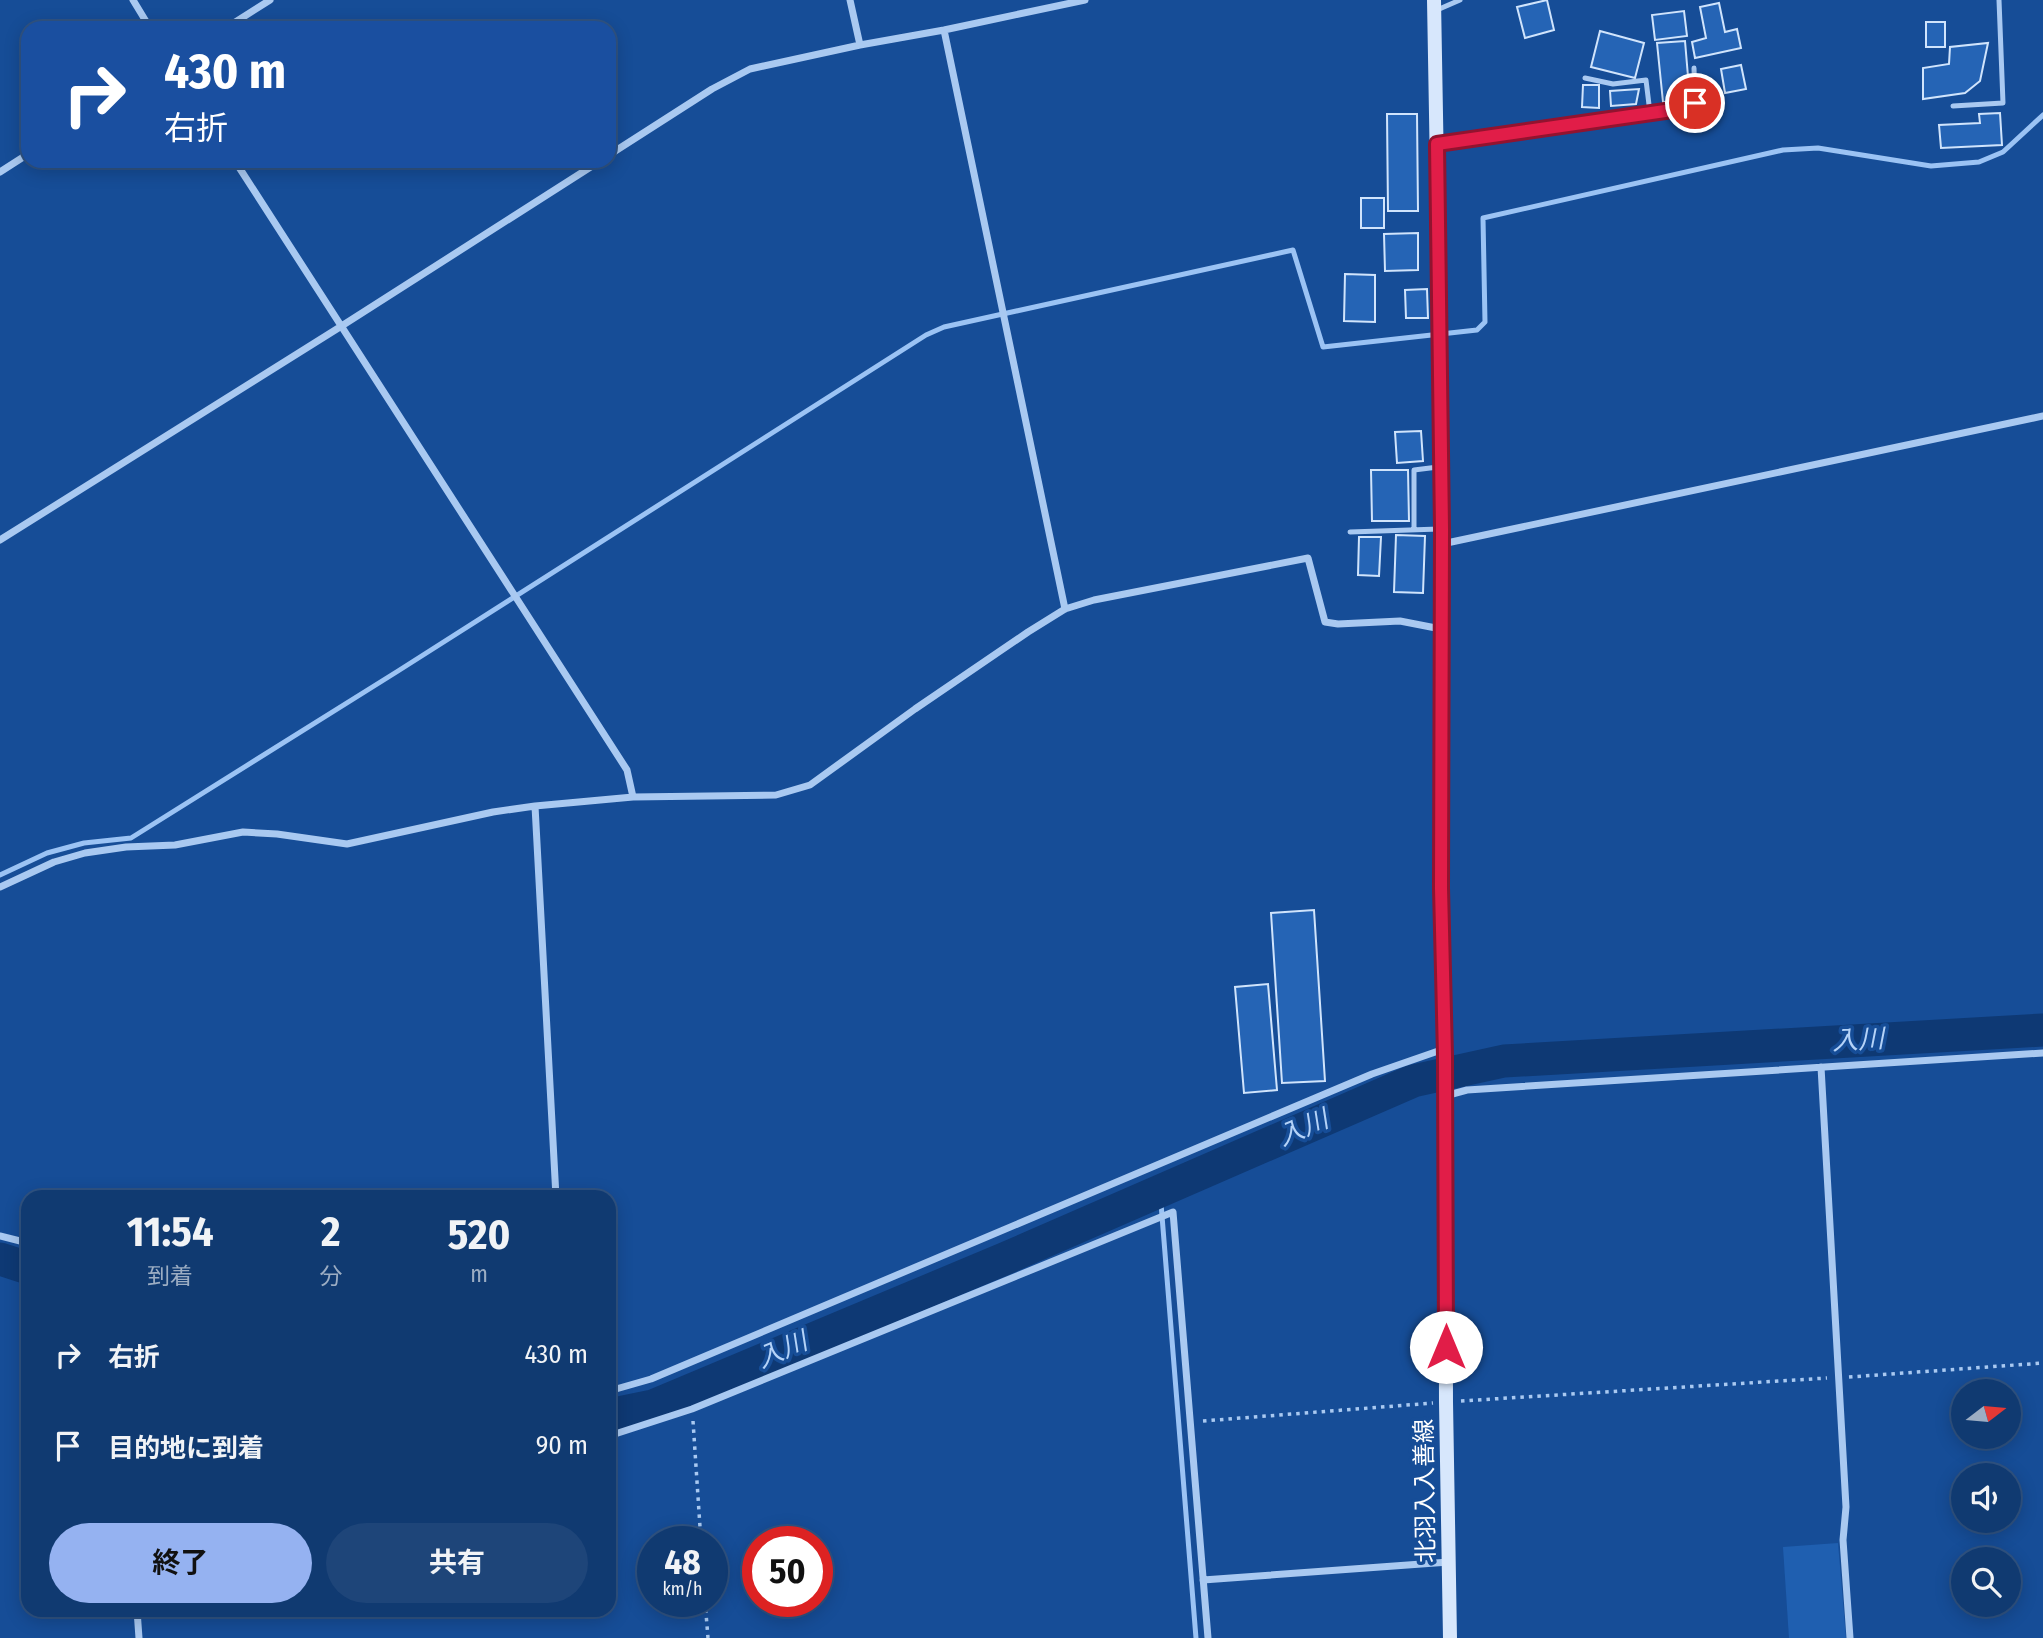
<!DOCTYPE html>
<html lang="ja">
<head>
<meta charset="utf-8">
<style>
  body { margin:0; font-family:"Fira Sans Condensed","Noto Sans JP",sans-serif; background:#1e4579; color:#f1f3f6; height:100vh; display:flex; flex-direction:column; font-size:26px; white-space:nowrap }
  * { box-sizing:border-box; margin:0 }
  p { font-size:23px; color:#9cadc3 }
  .icon { flex:none; width:38px; height:38px; fill:none; stroke:currentColor; stroke-width:2; stroke-linecap:round; stroke-linejoin:round }
  .map { position:relative; flex:1; overflow:hidden }
  .panel { position:absolute; left:21px; top:1190px; width:595px; height:427px; display:flex; flex-direction:column; background:#103a71; border-radius:21px; box-shadow:0 4px 18px #0003,0 0 0 2px #305484 }
  .panel>* { flex:none }
  .guide { position:absolute; left:21px; top:21px; width:595px; height:147px; border-radius:21px; box-shadow:0 4px 18px #0003,0 0 0 2px #305484; background:#1a4fa0; color:#fff; overflow:hidden }
  .needle { width:46px; rotate:74deg }
  .buttons { position:absolute; left:1951px; top:1379px; display:grid; gap:14px }
  .buttons a { display:grid; place-items:center; width:70px; height:70px; border-radius:50%; background:#103a71; box-shadow:0 4px 18px #0003,0 0 0 2px #305484; font-size:35px }
  .speed { position:absolute; left:637px; top:1526px; display:flex; gap:14px; font-size:35px; font-weight:700; text-align:center }
  .speed>* { display:grid; place-content:center; width:91px; height:91px; border-radius:50%; background:#103a71; box-shadow:0 4px 18px #0003,0 0 0 2px #305484; line-height:1 }
  .speed small { font-size:18px; font-weight:400 }
  .speed .limit { border:10px solid #d22; background:#fff; color:#111 }
  .pin { position:absolute; display:grid; place-items:center; width:60px; height:60px; color:#fff; margin:-30px; border:4px solid #fff; border-radius:50%; box-shadow:0 2px 7px #0007 }
  .me { position:absolute; width:77px; margin:-38px; rotate:0deg; stroke-linejoin:round; filter:drop-shadow(0 0 5px #0008) }
  .turn { display:flex; align-items:center; gap:24px; height:147px; padding:0 28px; font-size:32px }
  .turn .icon { width:91px; height:91px; stroke-width:2.5 }
  .turn b { display:block; font-size:49px; line-height:60px }
  .eta { display:flex; justify-content:space-evenly; align-items:center; height:119px; text-align:center }
  .eta b { font-size:42px; font-weight:700; line-height:49px }
  .cta { display:flex; gap:14px; margin-top:auto; padding:14px 28px }
  .cta a { flex:1; height:80px; border-radius:42px; background:#95b2f1; color:#111; font-size:28px; font-weight:700; line-height:80px; text-align:center }
  .cta a+a { background:#1e4579; color:#f1f3f6 }
  ul { padding:0; list-style:none }
  li { display:flex; align-items:center; gap:21px; height:91px; padding:0 28px }
  li div { flex:1 }
  li b { display:block; font-size:26px }
  li em { font-style:normal }
  .map>svg:first-child { display:block }
</style>
</head>
<body>
<div class="map">
<svg width="2043" height="1638" viewBox="0 0 2043 1638">
  <rect width="100%" height="100%" fill="#164d97"/>
  <path fill="#1f5fb0" d="M1838,1543L1846,1638H1789L1783,1547Z"/>
  <g fill="none" stroke-linecap="round" stroke-linejoin="round">
    <path stroke="#9bc3f4" stroke-width="5" d="M0,875L47,853L84,843L131,838L398,671L926,335L944,327L1293,250L1323,347L1477,330L1485,322L1483,218L1783,150L1818,148L1931,166L1979,162L2003,152L2043,115
      M1160,1191L1196,1638"/>
    <path stroke="#0e3974" stroke-width="33" d="M0,1259L28,1268
      M609,1415L653,1406L1004,1259L1413,1081L1504,1061L2043,1030"/>
  </g>
  <path fill="#2564b5" stroke="#d0e4fc" stroke-width="2" d="M1547,0L1554,30L1525,38L1517,7Z
    M1719,3L1725,32L1737,29L1741,48L1695,58L1692,42L1706,38L1700,7Z
    M1684,11L1687,36L1655,40L1652,15Z
    M1926,22H1945V47H1926Z
    M1600,31L1644,43L1635,78L1591,67Z
    M1685,41L1690,100L1663,102L1657,43Z
    M1988,43L1980,81L1965,93L1923,99V68L1949,64L1950,47Z
    M1741,65L1746,89L1725,93L1721,69Z
    M1583,85H1599V108L1582,107Z
    M1639,89L1636,104L1611,106L1610,91Z
    M2000,113L2002,145L1941,148L1939,125L1980,123L1979,114Z
    M1387,114H1417L1418,211H1388Z
    M1361,198H1384V228H1361Z
    M1418,233V270L1385,271L1384,234Z
    M1345,274L1375,275V322L1344,321Z
    M1427,289L1428,318H1406L1405,290Z
    M1421,431L1423,461L1397,463L1395,432Z
    M1371,470H1408L1409,521H1372Z
    M1396,535L1425,536L1423,593L1394,592Z
    M1359,537H1381L1379,576L1358,575Z
    M1314,910L1325,1081L1282,1083L1271,913Z
    M1268,984L1277,1090L1244,1093L1235,987Z"/>
  <g fill="none" stroke-linecap="round" stroke-linejoin="round">
    <path stroke="#a9c9f1" stroke-width="3.5" stroke-dasharray="3.5 5" stroke-linecap="butt" d="M1849,1377L2043,1363
      M1461,1401L1827,1378
      M693,1421L701,1542
      M1203,1421L1433,1403
      M705,1601L708,1638"/>
    <path stroke="#a9c9f1" stroke-width="5" d="M1437,10L1460,0
      M1585,78L1613,84L1646,80L1650,113
      M1953,106L2003,103L1999,0
      M1437,144L1686,108L1695,103L1694,68
      M1414,530V470L1438,467
      M1350,532L1439,529"/>
    <path stroke="#a9c9f1" stroke-width="7" d="M133,0L150,28
      M850,0L860,45
      M226,28L270,0
      M944,30L1065,609
      M609,155L712,89L750,69L860,45L944,30L1085,0
      M235,161L627,770L633,797
      M0,172L28,154
      M0,540L340,327L600,161
      M1442,544L2043,416
      M535,806L556,1197
      M0,887L54,862L85,853L126,847L175,845L243,832L277,834L347,844L493,812L535,806L633,797L776,795L810,785L915,709L1028,632L1065,609L1094,600L1308,558L1325,622L1338,624L1400,621L1441,629
      M1821,1067L1846,1507L1843,1540L1850,1638
      M1445,1096L1467,1090L2043,1053
      M0,1236L28,1243
      M609,1391L651,1379L1372,1074L1444,1049
      M609,1434L618,1433L692,1409L1173,1212L1208,1638
      M1203,1580L1449,1562
      M137,1610L139,1638"/>
    <path stroke="#d7e7fc" stroke-width="14" d="M1434,0L1440,343L1441,888L1445,1056L1446,1402L1450,1638"/>
  </g>
  <g fill="none" stroke-linecap="round" stroke-linejoin="round">
    <g stroke="#92132f" stroke-width="18">
      <path id="route" d="M1446,1347L1445,1056L1441,888L1442,529L1437,144L1686,108L1695,103"/>
    </g>
    <use href="#route" stroke="#e11d48" stroke-width="12"/>
  </g>
  <g text-anchor="middle" dominant-baseline="central" stroke-width="7" stroke-linejoin="round" paint-order="stroke">
    <g font-size="24" fill="#fff" stroke="#164d97">
      <text transform="translate(1425 1491) rotate(-91)">北羽入入善線</text>
    </g>
    <g font-size="26" font-style="italic" fill="#b5d3f8" stroke="#164d97">
      <text transform="translate(1858 1040) rotate(-3)">入川</text>
      <text transform="translate(1303 1128) rotate(-23)">入川</text>
      <text transform="translate(782 1350) rotate(-23)">入川</text>
    </g>
  </g>
</svg>
<div class="buttons">
<a><svg class="needle" viewBox="-14 -14 28 28"><path d="M0-13l5 13h-10z" fill="#e53935"/><path d="M0 13l5-13h-10z" fill="#9cadc3"/></svg></a>
<a><svg class="icon" aria-label="sound" viewBox="0 0 24 24"><path d="M4 9h4l5-4v14l-5-4H4zM17 9q2 3 0 6"/></svg></a>
<a><svg class="icon" aria-label="search" viewBox="0 0 24 24"><circle cx="10" cy="10" r="6"/><path d="M15 15l6 6"/></svg></a>
</div>
<div class="speed"><div>48<small>km/h</small></div><div class="limit">50</div></div>
<div class="pin" style="left:1695px;top:103px;background:#d93025"><svg class="icon" aria-label="arrive" viewBox="0 0 24 24"><path d="M6 21V4h12l-3 4 3 4H6"/></svg></div>
<svg class="me" style="left:1446px;top:1347px" viewBox="-20 -20 40 40"><circle r="19" fill="#fff"/><path d="M0-13L10 11 0 6-10 11z" fill="#e11d48"/></svg>
<div class="guide">
<div class="turn"><svg class="icon" aria-label="right" viewBox="0 0 24 24"><path d="M7 20v-9h11M14 6l5 5-5 5"/></svg><div><b>430 m</b>右折</div></div>
</div>
<section class="panel">
<div class="eta">
<div><b>11:54</b><p>到着</p></div>
<div><b>2</b><p>分</p></div>
<div><b>520</b><p>m</p></div>
</div>
<ul>
<li><svg class="icon" aria-label="right" viewBox="0 0 24 24"><path d="M7 20v-9h11M14 6l5 5-5 5"/></svg><div><b>右折</b></div><em>430 m</em></li>
<li><svg class="icon" aria-label="arrive" viewBox="0 0 24 24"><path d="M6 21V4h12l-3 4 3 4H6"/></svg><div><b>目的地に到着</b></div><em>90 m</em></li>
</ul>
<div class="cta"><a>終了</a><a>共有</a></div>
</section>
</div>
</body>
</html>
